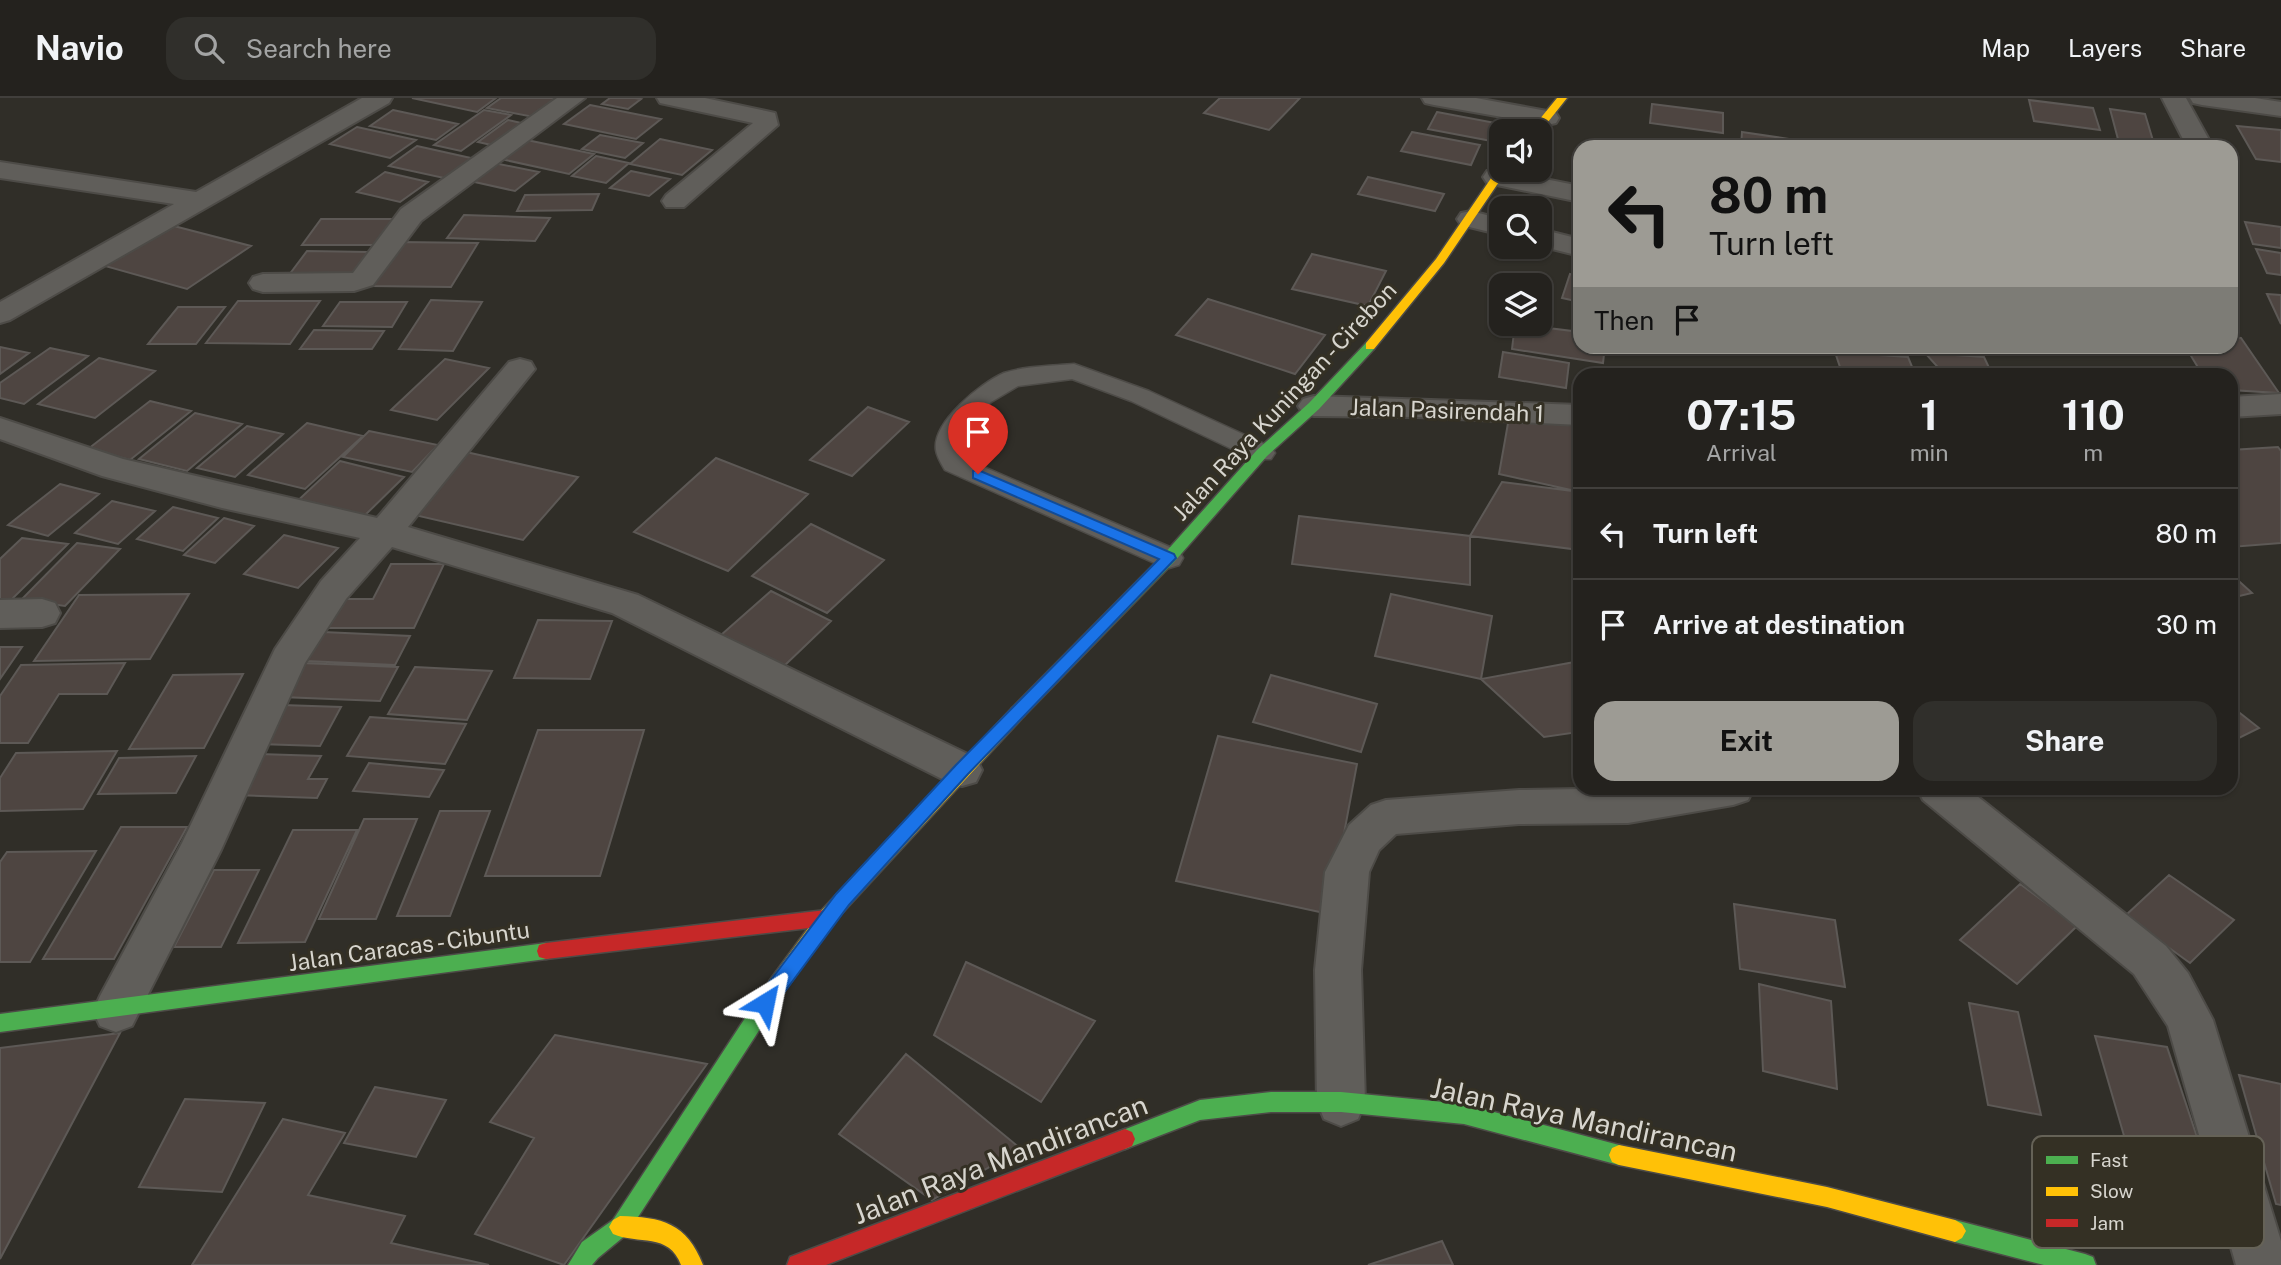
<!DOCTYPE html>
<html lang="en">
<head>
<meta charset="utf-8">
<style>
  body { margin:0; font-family:"Public Sans",sans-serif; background:#302f2b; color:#f1f3f6; height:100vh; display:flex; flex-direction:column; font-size:26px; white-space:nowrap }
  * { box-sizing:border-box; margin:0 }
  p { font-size:23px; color:#a3a4a4 }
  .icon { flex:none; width:38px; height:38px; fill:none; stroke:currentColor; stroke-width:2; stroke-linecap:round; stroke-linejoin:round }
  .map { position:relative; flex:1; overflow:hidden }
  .panel { position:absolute; left:1573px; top:270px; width:665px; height:427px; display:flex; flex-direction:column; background:#24221e; border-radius:21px; box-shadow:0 2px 5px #0004,0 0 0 2px #413f3c }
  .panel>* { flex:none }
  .banner { position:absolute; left:1573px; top:42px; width:665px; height:214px; border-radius:21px; box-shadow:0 2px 5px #0004,0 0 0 2px #413f3c; background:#9d9b94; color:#111; overflow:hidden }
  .tools { position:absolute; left:1489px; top:21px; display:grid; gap:14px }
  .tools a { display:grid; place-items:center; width:63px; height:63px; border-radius:14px; background:#24221e; box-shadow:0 2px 5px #0004,0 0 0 2px #413f3c; font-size:35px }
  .pin { position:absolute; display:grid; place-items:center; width:60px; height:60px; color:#fff; margin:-72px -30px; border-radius:50% 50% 50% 0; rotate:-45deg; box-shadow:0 0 7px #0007 }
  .pin .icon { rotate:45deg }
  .me { position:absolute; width:77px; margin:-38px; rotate:35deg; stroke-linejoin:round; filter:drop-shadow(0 0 5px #0008) }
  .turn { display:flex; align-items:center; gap:24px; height:147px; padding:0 21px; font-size:32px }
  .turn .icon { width:91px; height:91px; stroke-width:2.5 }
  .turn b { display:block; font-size:49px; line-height:60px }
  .then { display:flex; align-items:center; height:66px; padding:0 21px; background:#0003; gap:14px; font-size:26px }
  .eta { display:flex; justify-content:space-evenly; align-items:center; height:119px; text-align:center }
  .eta b { font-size:42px; font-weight:700; line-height:49px }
  .cta { display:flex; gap:14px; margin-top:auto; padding:14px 21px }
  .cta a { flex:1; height:80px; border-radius:21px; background:#9d9b94; color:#111; font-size:28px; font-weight:700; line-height:80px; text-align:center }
  .cta a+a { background:#302f2b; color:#f1f3f6 }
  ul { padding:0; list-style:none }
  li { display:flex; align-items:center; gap:21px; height:91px; padding:0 21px; border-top:2px solid #413f3c }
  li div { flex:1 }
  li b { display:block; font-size:26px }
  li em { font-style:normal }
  header { display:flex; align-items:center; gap:42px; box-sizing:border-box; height:98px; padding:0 35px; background:#24221e; border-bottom:2px solid #413f3c }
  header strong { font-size:33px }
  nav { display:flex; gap:38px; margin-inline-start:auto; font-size:24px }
  .search { width:490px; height:63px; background:#302f2b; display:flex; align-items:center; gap:18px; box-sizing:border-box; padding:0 24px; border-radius:21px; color:#a3a4a4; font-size:26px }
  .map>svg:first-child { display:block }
</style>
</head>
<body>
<header>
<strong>Navio</strong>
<div class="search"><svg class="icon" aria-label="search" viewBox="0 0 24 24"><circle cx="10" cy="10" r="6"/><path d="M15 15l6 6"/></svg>Search here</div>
<nav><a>Map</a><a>Layers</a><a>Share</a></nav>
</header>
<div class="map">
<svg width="2281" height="1167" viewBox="0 0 2281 1167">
  <rect width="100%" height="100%" fill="#302e28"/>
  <path fill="#4e4541" stroke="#5d5956" stroke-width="2" d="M412,0H496L477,14Z
    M501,0H566L539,20L487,10Z
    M610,0H635L641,1L628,11L602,6Z
    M1220,0H1300L1269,32L1204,15Z
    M2029,2L2093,10L2100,32L2034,23Z
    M1652,6L1723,15V35L1650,25Z
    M590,7L661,21L636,41L564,26Z
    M2110,11L2145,16L2154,46L2119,45Z
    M393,12L458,26L436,42L370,28Z
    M484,12L511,17L461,53L434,47Z
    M1437,14L1511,28L1509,33H1502V45L1428,31Z
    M508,22L530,27L500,49L478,44Z
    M2237,28L2281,32V64L2256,61Z
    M357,29L416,42L390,60L330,46Z
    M1412,34L1480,47L1471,67L1401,53Z
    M1742,34L1796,42L1795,49H1741Z
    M600,37L643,45L625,60L582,51Z
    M522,41L594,56L569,76L496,60Z
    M660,41L712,52L682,77L630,66Z
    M417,48L480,62L453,82L389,68Z
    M596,58L629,65L606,85L572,78Z
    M494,65L539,74L515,93L470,83Z
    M631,73L670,81L649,98L610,90Z
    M385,74L428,84L400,104L357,94Z
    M1368,79L1444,96L1435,113L1358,96Z
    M599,96L592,112L517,113L525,97Z
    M464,117L550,120L535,143L447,140Z
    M321,121H393L375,147H302Z
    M2245,124L2281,129V150L2253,146Z
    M170,127L251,148L187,191L105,168Z
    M400,144L478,145L451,189L371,188Z
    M2256,151L2281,155V177L2267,175Z
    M307,153L368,154L352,177H289Z
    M1312,156L1386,173L1368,208L1292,191Z
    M1570,176L1580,178V204L1562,200Z
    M2267,196L2281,197V226Z
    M1208,201L1325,237L1295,276L1176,237Z
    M431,202L482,204L453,253L399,251Z
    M238,203H320L290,246L206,245Z
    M340,204H407L392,229L323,228Z
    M178,209H225L196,246H148Z
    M1515,226L1580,234V248H1605L1603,265L1512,251Z
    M314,232L384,233L372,251H300Z
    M2231,239L2241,240L2279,295L2231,292V276H2202L2185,248H2231Z
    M2055,248L2057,253L1999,248Z
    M0,249L29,255L0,276Z
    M50,250L88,258L24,306L0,300V285Z
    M1503,254L1569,265L1566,290L1499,279Z
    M1835,254L1908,259L1915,276L1842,275Z
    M1925,255L1984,259L1992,276H1944Z
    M99,260L155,273L95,320L38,306Z
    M445,261L489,270L437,322L391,312Z
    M150,303L191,313L130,362L88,351Z
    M868,309L909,324L852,378L810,362Z
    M1510,314L1580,326V394L1499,376Z
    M195,315L242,326L187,373L139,361Z
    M307,325L363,338L305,391L248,377Z
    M247,328L283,336L235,379L197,370Z
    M369,333L438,347L412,374L343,359Z
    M2278,349L2281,353V445L2231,449V352Z
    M466,354L578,379L523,442L406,415Z
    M716,360L808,396L728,473L634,434Z
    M340,363L404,379L357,425L291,409Z
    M1502,384L1580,394V452L1470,438Z
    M60,386L99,396L48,438L8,427Z
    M112,403L155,413L118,446L75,435Z
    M173,409L218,420L183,453L137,441Z
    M1299,418L1470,438V487L1292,466Z
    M224,420L254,428L215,465L184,457Z
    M811,426L884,462L827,515L752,478Z
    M284,437L338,450L298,490L244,476Z
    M22,440L68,446L10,503L0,502V461Z
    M77,445L120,451L65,508L21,502Z
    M391,466H444L414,530H318L333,501H373Z
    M2231,476L2252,495L2231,500Z
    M771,493L831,523L783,569L721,537Z
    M189,496L150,561L34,563L79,497Z
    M1391,496L1492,518L1481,581L1375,558Z
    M538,522L612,523L590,581L514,580Z
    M323,534L410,538L395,567L306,563Z
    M0,549H22L0,581Z
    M1580,563V639L1578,634L1544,639L1481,581Z
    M125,565L107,596H59L28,645H0V598L21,567Z
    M301,565L398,569L380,603L282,599Z
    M415,569L492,573L467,622L388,616Z
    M243,576L204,650L129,651L173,577Z
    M1271,577L1377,606L1361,654L1253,624Z
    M282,607L341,609L320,648L259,646Z
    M2231,608L2259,630L2231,644Z
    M370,619L466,626L445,666L347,658Z
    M538,632H644L600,778H485Z
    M1218,638L1357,666L1329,816L1176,783Z
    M117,653L83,711L0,713V680L16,655Z
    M259,656L321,658L308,681H327L317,700L235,697Z
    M196,658L176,695L98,696L119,660Z
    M369,665L444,672L429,699L353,693Z
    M440,713H490L450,818H397Z
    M364,721H417L376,821H319Z
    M121,729H187L114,861H43Z
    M293,732H357L305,844L238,845Z
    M96,753L30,864H0V764L7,754Z
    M214,772H259L221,849H174Z
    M2169,777L2234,822L2190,865L2125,818Z
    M2020,786L2077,828L2017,886L1960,842Z
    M1734,806L1835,822L1845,889L1740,871Z
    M966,864L1095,923L1041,1004L934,937Z
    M1759,886L1831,903L1837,991L1763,973Z
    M1969,905L2018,914L2041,1017L1988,1007Z
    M120,935L0,1161V950Z
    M555,937L707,966L564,1167L475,1136L534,1040L490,1024Z
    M2095,938L2167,949L2207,1069L2129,1055Z
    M906,956L1021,1051L932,1102L839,1036Z
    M2239,977L2281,986V1107L2276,1106Z
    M375,989L446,1002L416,1059L344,1045Z
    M185,1001L265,1005L222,1094L139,1089Z
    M283,1021L345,1035L308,1097L405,1118L391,1145L489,1167H192Z
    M1442,1143L1453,1167H1368Z"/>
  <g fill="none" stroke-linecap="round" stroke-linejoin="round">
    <g stroke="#4d4b47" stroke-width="3">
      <path id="lane" d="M1074,266L1149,293L1271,349L1275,355L1271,361H1253L1131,303L1072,281L1018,288L991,304L966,331L961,351L965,361L1179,453L1183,460L1179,467L1169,470L1159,467L945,372C942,367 937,359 936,352C932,324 981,285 1004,275C1025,268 1052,268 1074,266Z"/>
    </g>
    <g stroke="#4d4b47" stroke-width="4">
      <path id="street" d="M362,0H392L389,5L10,222L0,225V204L174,106L0,80V64L196,94Z
        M557,0H585L421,123L373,187L354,193L263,194L253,191L249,185L253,179L263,176L353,175L401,111Z
        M657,0H705L766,13L775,15L778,27L684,109H666L662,103L666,97L753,25L660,5Z
        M1422,0H1476L1547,13L1556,15L1559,20L1556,25L1547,27L1434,7L1425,5Z
        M2162,0H2186L2213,49H2187Z
        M2190,0H2255L2281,4V18L2202,7L2193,5Z
        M1496,71L1580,88V104L1487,85L1483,79L1487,73Z
        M1471,113L1502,121V137L1461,127L1457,121L1461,115Z
        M1540,131L1580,141V158L1540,148Z
        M520,261L531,264L535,271L408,429L638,497L976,660L982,672L976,684L962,688L948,684L612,515L392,449L346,501L305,565L221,752L132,928L116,934L100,928L93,913L100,898L182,745L275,551L321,483L360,440L222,410L102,378L0,341V320L123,361L377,420L509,264Z
        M2281,296V316L2231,319V299Z
        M1314,298L1580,307V327L1416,319L1314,318L1303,315L1298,308L1303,301Z
        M42,501L55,505L60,515L55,525L42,529L0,530V502Z
        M1636,690H1754L1748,702L1733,707L1628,725L1519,726L1396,736L1379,752L1369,774L1361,872L1365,1004L1358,1021L1341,1028L1324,1021L1317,1004L1315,872L1325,774L1349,727L1371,707L1386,702L1519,692Z
        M1917,690H1967L2166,848L2188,875L2213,922L2281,1143V1167H2236L2168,928L2134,876L1923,702Z"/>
    </g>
    <g stroke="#4d4b47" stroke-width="3">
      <path id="fast" d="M1370,244L1374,245V251L1319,311L1267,358L1174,464L1024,618H1012L1010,614L1012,610L1164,456L1257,352L1309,305L1366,245Z
        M546,845L553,847L555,853L553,859L546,861L0,934V916Z
        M777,879L784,882L786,888L784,894L627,1136L598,1160L592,1167H568L582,1144L613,1122L770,882Z
        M1271,994H1341L1464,1006L1619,1047L1626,1050L1629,1057L1626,1064L1619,1067L1464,1026L1341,1014H1271L1200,1022L1125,1051L1118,1048L1115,1041L1118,1034L1200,1002Z
        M1955,1122L2085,1156L2093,1159L2096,1167H2044L1955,1144L1948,1140L1944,1133L1948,1126Z"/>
    </g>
    <g stroke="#4d4b47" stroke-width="3">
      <path id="slow" d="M1557,0H1567L1540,34L1530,33Z
        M1502,69V72H1507L1444,165L1374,251H1366V245L1436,161L1498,70Z
        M1018,608L1024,610L1026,614L1024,618L832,826L784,894L777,897L770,894L768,888L770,882L820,814L1012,610Z
        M1619,1047L1827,1089L1955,1122L1962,1126L1966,1133L1962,1140L1955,1144L1827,1109L1619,1067L1612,1064L1609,1057L1612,1050Z
        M620,1118C662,1119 687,1125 703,1167H681C669,1134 638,1147 613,1136L609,1129L613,1122Z"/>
    </g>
    <g stroke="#4d4b47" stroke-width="3">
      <path id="jam" d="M826,812L832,814L835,820L832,826L826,828L546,861L539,859L537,853L539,847L546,845Z
        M1125,1031L1132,1034L1135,1041L1132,1048L1125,1051L826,1167H787L790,1159L798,1156Z"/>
    </g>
    <use href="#lane" fill="#605e5a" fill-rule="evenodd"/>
    <use href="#street" fill="#605e5a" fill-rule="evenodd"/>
    <use href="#fast" fill="#4caf50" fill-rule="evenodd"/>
    <use href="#slow" fill="#ffc107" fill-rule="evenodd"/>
    <use href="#jam" fill="#c62828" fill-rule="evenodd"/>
  </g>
  <path fill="#1a73e8" stroke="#114b97" stroke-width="2" d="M978,372L1174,456L1176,460L968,676L849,807L772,911L765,914L758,911L756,905L758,899L836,796L956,667L1159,461L973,380V373Z"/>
  <g text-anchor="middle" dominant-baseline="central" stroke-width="6" stroke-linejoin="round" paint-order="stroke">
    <g font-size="23" fill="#d7d5ce" stroke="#343024">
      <text transform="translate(1284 303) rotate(-47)">Jalan Raya Kuningan - Cirebon</text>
      <text transform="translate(1447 312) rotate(2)">Jalan Pasirendah 1</text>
      <text transform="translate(409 848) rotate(-8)">Jalan Caracas - Cibuntu</text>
    </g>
    <g font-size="28" fill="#d7d5ce" stroke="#343024">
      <text transform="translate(1584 1021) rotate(12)">Jalan Raya Mandirancan</text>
      <text transform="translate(1000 1061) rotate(-21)">Jalan Raya Mandirancan</text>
    </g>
  </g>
  <rect x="2032" y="1038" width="232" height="112" rx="10" fill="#343024" stroke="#656257" stroke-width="2"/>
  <rect x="2046" y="1058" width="32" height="8" fill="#4caf50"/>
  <rect x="2046" y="1089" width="32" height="9" fill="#ffc107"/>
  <rect x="2046" y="1121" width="32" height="8" fill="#c62828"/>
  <g font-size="19" fill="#d7d5ce">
    <text x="2090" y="1069">Fast</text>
    <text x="2090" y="1100">Slow</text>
    <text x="2090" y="1132">Jam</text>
  </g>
</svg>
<div class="tools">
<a><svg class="icon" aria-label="sound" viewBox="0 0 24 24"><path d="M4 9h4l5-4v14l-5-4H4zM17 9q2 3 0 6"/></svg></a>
<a><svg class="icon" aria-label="search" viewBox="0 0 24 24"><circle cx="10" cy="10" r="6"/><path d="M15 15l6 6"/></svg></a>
<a><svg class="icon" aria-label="layers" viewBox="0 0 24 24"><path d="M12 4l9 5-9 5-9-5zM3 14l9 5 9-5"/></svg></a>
</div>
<div class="pin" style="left:978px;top:376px;background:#d93025"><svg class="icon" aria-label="arrive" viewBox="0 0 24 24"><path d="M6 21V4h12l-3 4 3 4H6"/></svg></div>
<svg class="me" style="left:765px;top:905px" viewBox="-20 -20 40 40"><path d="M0-17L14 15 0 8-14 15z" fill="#1a73e8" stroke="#fff" stroke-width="4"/></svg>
<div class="banner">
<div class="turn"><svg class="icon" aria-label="left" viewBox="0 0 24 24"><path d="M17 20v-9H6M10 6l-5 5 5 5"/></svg><div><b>80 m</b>Turn left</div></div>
<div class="then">Then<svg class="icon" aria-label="arrive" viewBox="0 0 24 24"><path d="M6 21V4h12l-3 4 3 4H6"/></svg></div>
</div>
<section class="panel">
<div class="eta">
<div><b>07:15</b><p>Arrival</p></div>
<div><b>1</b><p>min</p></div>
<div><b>110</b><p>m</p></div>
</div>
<ul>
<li><svg class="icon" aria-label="left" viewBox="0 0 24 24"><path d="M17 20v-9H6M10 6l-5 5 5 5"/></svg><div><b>Turn left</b></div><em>80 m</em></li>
<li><svg class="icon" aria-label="arrive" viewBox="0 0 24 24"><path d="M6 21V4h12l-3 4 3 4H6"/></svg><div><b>Arrive at destination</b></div><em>30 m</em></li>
</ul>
<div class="cta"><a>Exit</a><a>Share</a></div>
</section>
</div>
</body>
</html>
